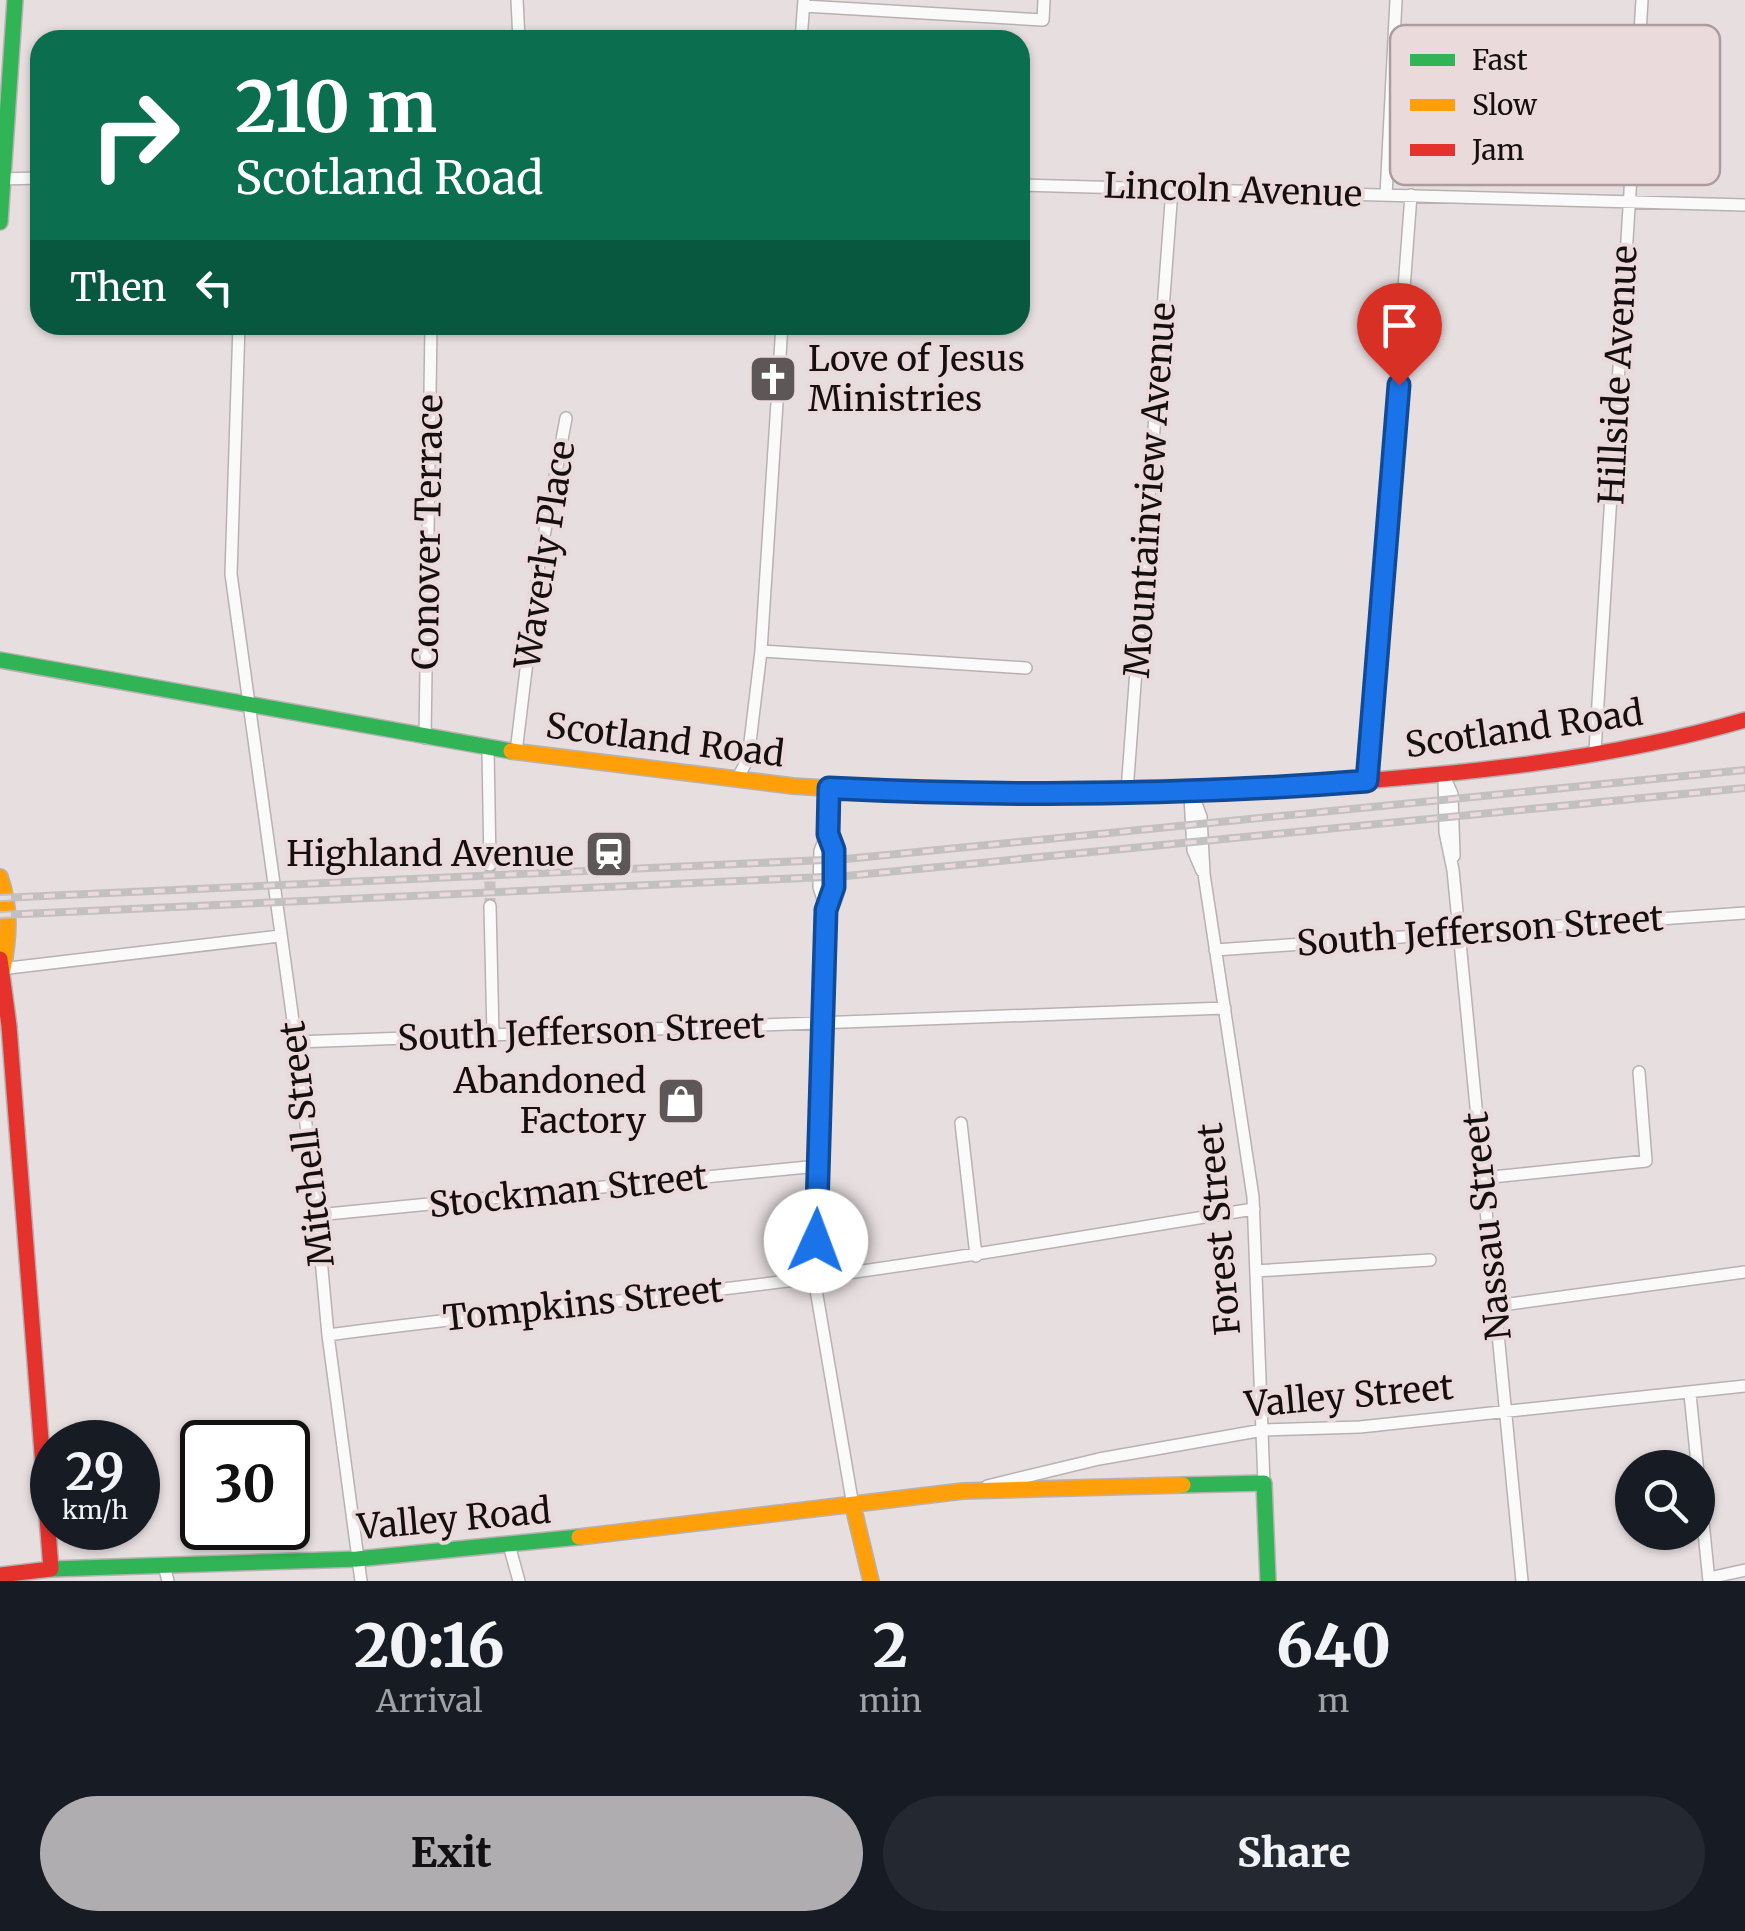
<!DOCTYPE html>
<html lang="en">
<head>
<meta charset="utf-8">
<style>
  body { margin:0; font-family:Merriweather,serif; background:#242831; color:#f1f3f6; height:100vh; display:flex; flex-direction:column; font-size:38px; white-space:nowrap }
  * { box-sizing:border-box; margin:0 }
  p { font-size:32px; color:#9ea1a6 }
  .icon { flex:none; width:55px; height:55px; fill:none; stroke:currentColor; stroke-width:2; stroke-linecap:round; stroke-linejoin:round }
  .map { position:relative; height:1581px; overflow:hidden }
  .side { display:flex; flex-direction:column; background:#171b24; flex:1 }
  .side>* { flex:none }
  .hud { position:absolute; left:30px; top:30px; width:1000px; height:305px; border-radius:30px; box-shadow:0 2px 8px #0004; background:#0b6e4f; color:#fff; overflow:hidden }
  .tools { position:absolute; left:1615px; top:1450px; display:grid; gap:20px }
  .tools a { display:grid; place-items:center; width:100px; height:100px; border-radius:50%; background:#171b24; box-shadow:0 2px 8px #0004; font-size:50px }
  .speed { position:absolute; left:30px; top:1420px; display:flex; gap:20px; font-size:50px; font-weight:700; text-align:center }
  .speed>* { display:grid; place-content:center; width:130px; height:130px; border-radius:50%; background:#171b24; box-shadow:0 2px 8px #0004; line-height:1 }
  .speed small { font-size:25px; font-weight:400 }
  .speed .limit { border:5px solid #111; border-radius:15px; background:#fff; color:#111 }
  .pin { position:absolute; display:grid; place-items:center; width:85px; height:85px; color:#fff; margin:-102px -42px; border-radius:50% 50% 50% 0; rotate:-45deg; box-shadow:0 0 10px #0007 }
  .pin .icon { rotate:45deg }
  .me { position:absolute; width:110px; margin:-55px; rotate:2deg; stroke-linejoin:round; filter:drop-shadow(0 0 8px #0008) }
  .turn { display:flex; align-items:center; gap:35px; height:210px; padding:0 40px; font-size:45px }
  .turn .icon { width:130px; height:130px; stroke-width:2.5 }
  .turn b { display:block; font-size:70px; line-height:85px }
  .then { display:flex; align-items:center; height:95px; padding:0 40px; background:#0003; gap:20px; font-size:38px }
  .eta { display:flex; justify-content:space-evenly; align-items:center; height:170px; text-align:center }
  .eta b { font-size:60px; font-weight:800; line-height:70px }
  .cta { display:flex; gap:20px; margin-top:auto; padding:20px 40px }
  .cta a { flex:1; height:115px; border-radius:60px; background:#afadaf; color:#111; font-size:40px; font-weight:800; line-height:115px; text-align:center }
  .cta a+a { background:#242831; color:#f1f3f6 }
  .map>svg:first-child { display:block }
</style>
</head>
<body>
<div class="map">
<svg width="1745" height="1581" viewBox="0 0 1745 1581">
  <rect width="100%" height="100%" fill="#e7dedf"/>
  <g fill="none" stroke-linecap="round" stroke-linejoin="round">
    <path stroke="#c8bfc0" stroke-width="11" stroke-dasharray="11 5.5" stroke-linecap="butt" d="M490,865V906"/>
    <g stroke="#b8b1b2" stroke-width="14">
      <path id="street" d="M517,0L519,40
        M804,6L1043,20L1044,0
        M801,40L804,0
        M0,179L40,178
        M1020,185L1745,205
        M1386,195L1396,0
        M239,325L231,574L296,1042L317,1215L328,1335L361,1581
        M761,651L1026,668
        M425,738L431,325
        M488,749L490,865
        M1595,751L1642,0
        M516,752L539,563L566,418
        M1444,775L1445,832L1453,870L1522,1581
        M1444,776L1452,794L1454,856
        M737,779L748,759L761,651L782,325
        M1367,781L1411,195
        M829,789L827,833L820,851L819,887L826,909L814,1278L853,1506
        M1191,790L1201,817L1204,874L1253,1197L1264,1483
        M1127,791L1172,189
        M1190,796L1193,850L1202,871
        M490,906L493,1035
        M826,909C835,884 838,859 827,833
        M1215,950L1745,913
        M0,969L280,936
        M296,1042L1225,1008
        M961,1123L976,1256
        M1483,1178L1646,1161L1639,1072
        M317,1215L818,1166
        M1256,1271L1430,1260
        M1495,1306L1745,1272
        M328,1335C491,1313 655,1299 818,1277C964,1258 1109,1232 1254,1209
        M1690,1394L1709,1581
        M987,1486L1099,1459L1263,1430L1360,1427L1745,1386
        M509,1545L519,1581
        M164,1566L168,1581
        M1709,1578L1745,1570"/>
    </g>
    <g stroke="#b8b1b2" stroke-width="18">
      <path id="fast" d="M0,222L15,0
        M0,660L511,751
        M1183,1485L1264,1483L1268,1581
        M51,1569L357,1559L579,1537"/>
    </g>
    <g stroke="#b8b1b2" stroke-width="18">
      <path id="slow" d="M511,751L793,786L905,793L1313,785
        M0,877C11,908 9,937 3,969
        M853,1506L871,1581
        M579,1537L963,1491L1183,1485"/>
    </g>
    <g stroke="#b8b1b2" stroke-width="18">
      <path id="jam" d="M1313,785C1458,774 1605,761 1745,720
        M0,959L9,1026L51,1569L0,1575"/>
    </g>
    <use href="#street" stroke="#fbfafa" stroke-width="11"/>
    <use href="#fast" stroke="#30b455" stroke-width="15"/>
    <use href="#slow" stroke="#ff9f0a" stroke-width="15"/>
    <use href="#jam" stroke="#e5322d" stroke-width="15"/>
    <g stroke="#c3c0c1" stroke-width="8">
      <path id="rail" d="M0,898L846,859L1745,770
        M0,915L846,876L1745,788"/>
    </g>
    <use href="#rail" stroke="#ebdadc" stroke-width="4" stroke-dasharray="11" stroke-linecap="butt"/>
  </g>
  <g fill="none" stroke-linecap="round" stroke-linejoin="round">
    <g stroke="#114b97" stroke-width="25">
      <path id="route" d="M816,1241L826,910L834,887V850L828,834L829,788C1008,797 1189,795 1367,781L1399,385"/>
    </g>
    <use href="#route" stroke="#1a73e8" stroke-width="18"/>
  </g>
  <defs>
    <g id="church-square" transform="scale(2.5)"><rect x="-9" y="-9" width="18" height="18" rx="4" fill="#5e5758" stroke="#ebdadc"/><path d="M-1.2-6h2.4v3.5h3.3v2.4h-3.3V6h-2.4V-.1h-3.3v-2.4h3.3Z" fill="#fff"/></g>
    <g id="station-square" transform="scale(2.5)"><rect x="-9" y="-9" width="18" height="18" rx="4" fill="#5e5758" stroke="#ebdadc"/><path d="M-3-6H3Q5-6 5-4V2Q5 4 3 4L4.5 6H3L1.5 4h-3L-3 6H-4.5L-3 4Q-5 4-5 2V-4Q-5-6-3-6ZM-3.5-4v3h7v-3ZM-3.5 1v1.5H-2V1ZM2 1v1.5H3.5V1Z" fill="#fff"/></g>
    <g id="shop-square" transform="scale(2.5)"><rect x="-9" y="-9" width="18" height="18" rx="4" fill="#5e5758" stroke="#ebdadc"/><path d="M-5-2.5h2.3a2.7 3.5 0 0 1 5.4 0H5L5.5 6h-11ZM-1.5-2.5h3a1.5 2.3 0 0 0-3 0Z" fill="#fff"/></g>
  </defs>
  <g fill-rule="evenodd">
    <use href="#church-square" x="773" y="379"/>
    <use href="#station-square" x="609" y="854"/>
    <use href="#shop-square" x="681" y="1101"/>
  </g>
  <g text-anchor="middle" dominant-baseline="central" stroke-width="8" stroke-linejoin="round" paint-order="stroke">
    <g font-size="35" fill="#150f10" stroke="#ebdadc">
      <text transform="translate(1233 190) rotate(2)">Lincoln Avenue</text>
      <text transform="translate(1618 375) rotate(-87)">Hillside Avenue</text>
      <text transform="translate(1150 490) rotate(-86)">Mountainview Avenue</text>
      <text transform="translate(428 532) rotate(-89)">Conover Terrace</text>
      <text transform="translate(545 555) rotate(-81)">Waverly Place</text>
      <text transform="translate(1524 729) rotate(-8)">Scotland Road</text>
      <text transform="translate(665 740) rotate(7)">Scotland Road</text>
      <text transform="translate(1480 931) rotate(-4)">South Jefferson Street</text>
      <text transform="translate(581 1032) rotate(-2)">South Jefferson Street</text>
      <text transform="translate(307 1144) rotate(-97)">Mitchell Street</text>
      <text transform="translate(568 1191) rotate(-6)">Stockman Street</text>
      <text transform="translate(1487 1226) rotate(-96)">Nassau Street</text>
      <text transform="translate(1219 1229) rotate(-95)">Forest Street</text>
      <text transform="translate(583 1304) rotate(-6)">Tompkins Street</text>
      <text transform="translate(1349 1396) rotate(-5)">Valley Street</text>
      <text transform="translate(454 1519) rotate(-5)">Valley Road</text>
    </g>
    <g font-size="35" fill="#150f10" stroke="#ebdadc" text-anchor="end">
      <text x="808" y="359" text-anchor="start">Love of Jesus<tspan x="808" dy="40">Ministries</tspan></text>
      <text x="574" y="854">Highland Avenue</text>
      <text x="646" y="1081">Abandoned<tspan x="646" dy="40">Factory</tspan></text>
    </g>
  </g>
  <rect x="1390" y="25" width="330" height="160" rx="15" fill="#ebdadc" stroke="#ab9d9f" stroke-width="2.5"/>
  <rect x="1410" y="54" width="45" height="12" fill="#30b455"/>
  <rect x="1410" y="99" width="45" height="12" fill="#ff9f0a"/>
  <rect x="1410" y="144" width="45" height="12" fill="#e5322d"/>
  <g font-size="28" fill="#150f10">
    <text x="1472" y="70">Fast</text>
    <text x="1472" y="115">Slow</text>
    <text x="1472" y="160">Jam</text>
  </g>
</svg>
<div class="tools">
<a><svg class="icon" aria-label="search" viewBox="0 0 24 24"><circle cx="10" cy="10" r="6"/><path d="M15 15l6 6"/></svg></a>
</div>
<div class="speed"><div>29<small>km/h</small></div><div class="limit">30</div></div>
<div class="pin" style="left:1399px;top:385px;background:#d93025"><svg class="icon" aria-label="arrive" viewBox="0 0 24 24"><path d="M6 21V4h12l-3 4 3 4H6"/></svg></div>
<svg class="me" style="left:816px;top:1241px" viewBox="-20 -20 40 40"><circle r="19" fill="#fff"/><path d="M0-13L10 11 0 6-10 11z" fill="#1a73e8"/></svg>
<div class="hud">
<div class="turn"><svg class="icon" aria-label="right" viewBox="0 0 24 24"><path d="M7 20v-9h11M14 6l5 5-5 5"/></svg><div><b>210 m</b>Scotland Road</div></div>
<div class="then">Then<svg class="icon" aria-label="left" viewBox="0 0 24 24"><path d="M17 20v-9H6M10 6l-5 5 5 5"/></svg></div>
</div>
</div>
<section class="side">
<div class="eta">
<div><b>20:16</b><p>Arrival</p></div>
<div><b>2</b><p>min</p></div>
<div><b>640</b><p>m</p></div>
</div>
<div class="cta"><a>Exit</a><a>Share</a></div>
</section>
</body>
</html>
